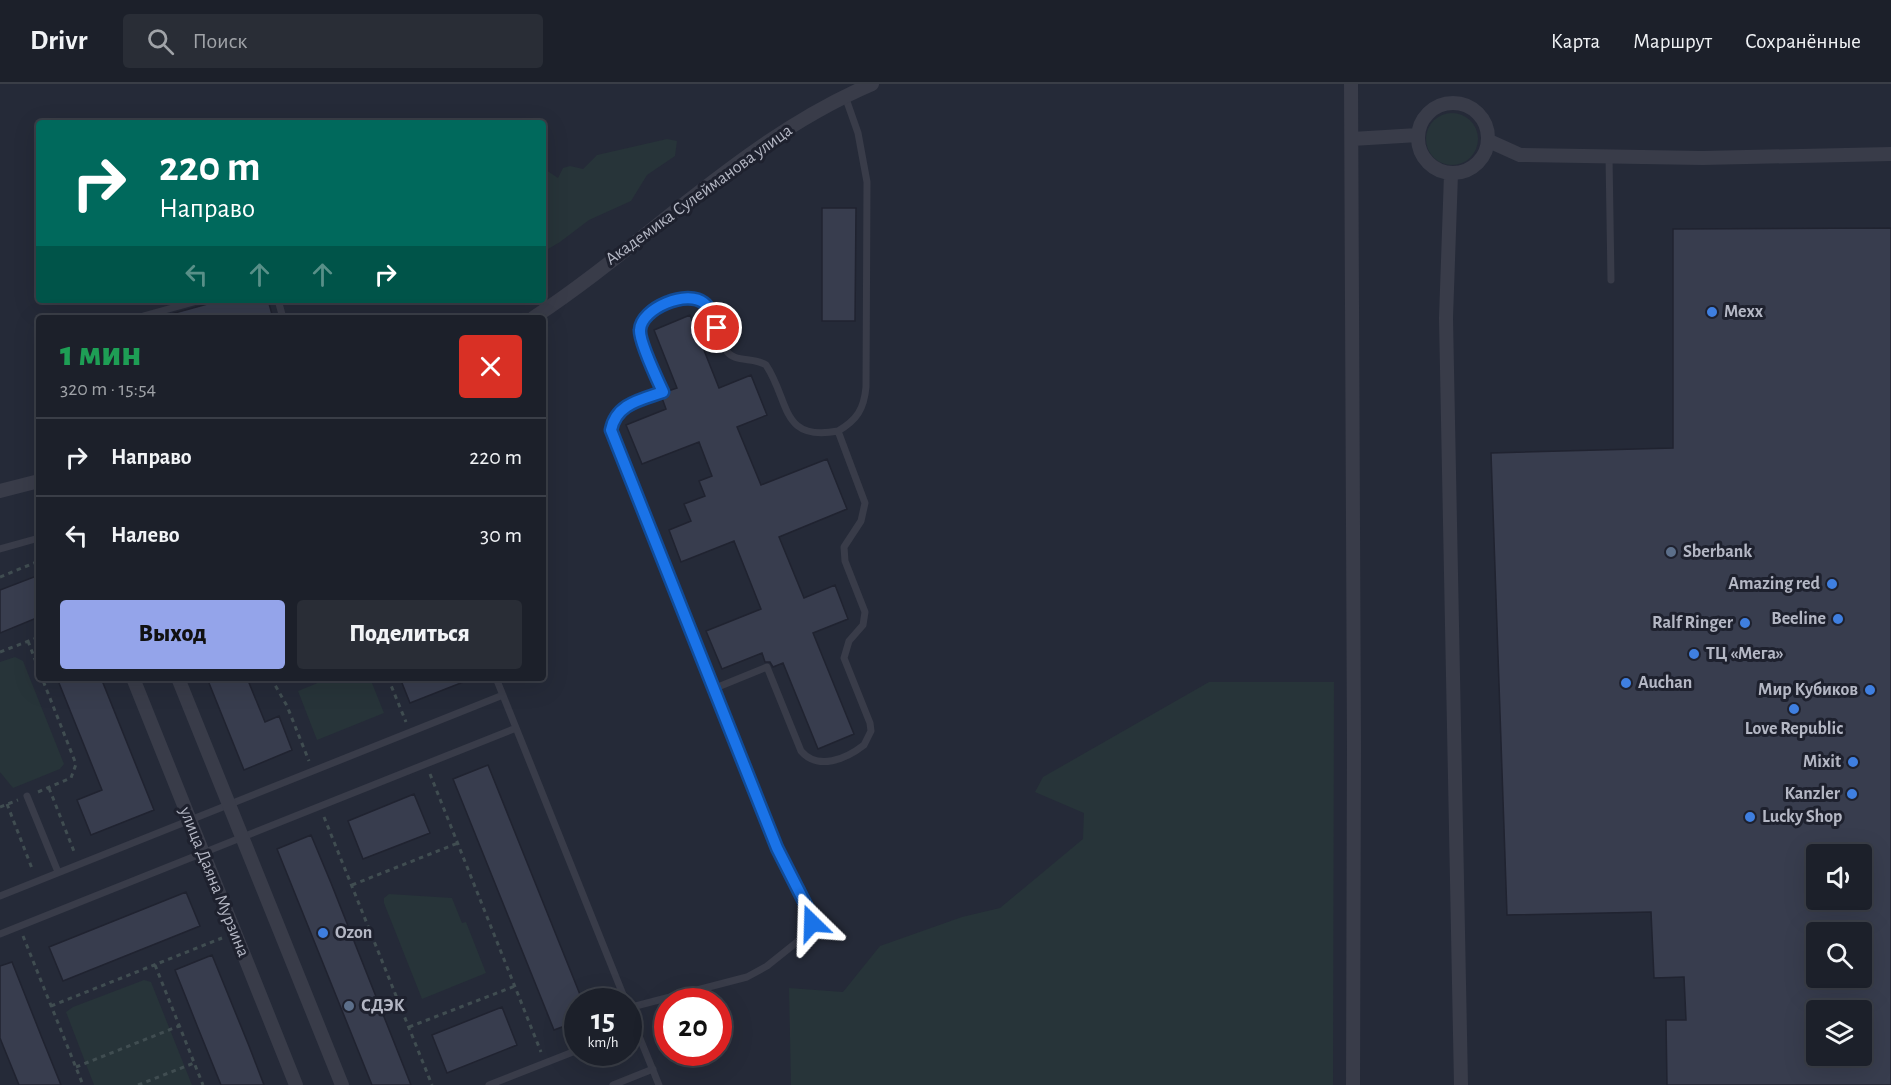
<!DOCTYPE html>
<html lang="ru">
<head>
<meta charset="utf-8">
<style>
  body { margin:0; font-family:"Alegreya Sans",sans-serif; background:#292d36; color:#f1f3f6; height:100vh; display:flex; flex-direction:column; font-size:22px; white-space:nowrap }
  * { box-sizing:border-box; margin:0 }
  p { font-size:20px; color:#a0a3a8 }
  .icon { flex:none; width:33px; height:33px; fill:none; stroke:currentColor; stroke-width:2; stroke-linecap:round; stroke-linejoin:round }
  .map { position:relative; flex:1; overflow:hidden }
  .panel { position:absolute; left:36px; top:231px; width:510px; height:366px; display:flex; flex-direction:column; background:#1c202a; border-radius:6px; box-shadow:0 6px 24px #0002,0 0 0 2px #3a3e47 }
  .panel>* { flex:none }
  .banner { position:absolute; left:36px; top:36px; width:510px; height:183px; border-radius:6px; box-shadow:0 6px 24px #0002,0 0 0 2px #3a3e47; background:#00695c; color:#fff; overflow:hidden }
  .buttons { position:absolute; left:1806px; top:760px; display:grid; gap:12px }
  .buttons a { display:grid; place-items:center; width:66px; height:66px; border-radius:6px; background:#1c202a; box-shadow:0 6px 24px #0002,0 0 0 2px #3a3e47; font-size:30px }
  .speed { position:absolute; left:564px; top:904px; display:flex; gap:12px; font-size:30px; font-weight:700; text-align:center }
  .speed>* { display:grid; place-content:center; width:78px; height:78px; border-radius:50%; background:#1c202a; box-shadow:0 6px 24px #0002,0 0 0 2px #3a3e47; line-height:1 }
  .speed small { font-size:15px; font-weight:400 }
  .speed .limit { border:9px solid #d22; background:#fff; color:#111 }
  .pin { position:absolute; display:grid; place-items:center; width:51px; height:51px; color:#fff; margin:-26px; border:3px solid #fff; border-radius:50%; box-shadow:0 2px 6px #0007 }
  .me { position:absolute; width:66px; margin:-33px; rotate:338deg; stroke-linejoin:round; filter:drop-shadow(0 0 4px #0008) }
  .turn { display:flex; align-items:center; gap:21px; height:126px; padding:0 24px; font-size:27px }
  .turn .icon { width:78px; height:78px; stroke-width:2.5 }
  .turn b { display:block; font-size:42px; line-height:51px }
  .lanes { display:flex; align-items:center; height:57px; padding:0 24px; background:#0003; justify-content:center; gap:30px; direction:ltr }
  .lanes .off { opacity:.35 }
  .round { display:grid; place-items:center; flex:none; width:63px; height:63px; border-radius:6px; background:#292d36 }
  .summary { display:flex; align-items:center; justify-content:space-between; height:102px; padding:0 24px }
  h1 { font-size:36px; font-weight:800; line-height:45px; color:#1e9e55 }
  .action { display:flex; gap:12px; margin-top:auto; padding:12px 24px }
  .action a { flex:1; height:69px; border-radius:6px; background:#94a4ea; color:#111; font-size:24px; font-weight:800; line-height:69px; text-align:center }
  .action a+a { background:#292d36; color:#f1f3f6 }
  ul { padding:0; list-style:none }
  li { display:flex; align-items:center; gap:18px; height:78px; padding:0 24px; border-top:2px solid #3a3e47 }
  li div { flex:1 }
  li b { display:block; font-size:22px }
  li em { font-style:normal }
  header { display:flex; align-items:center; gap:36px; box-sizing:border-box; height:84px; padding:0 30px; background:#1c202a; border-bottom:2px solid #3a3e47 }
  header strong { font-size:28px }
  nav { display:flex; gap:33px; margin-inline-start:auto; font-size:21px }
  .search { width:420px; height:54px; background:#292d36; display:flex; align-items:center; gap:15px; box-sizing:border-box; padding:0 21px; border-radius:6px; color:#a0a3a8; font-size:22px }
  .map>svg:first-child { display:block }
</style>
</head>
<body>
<header>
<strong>Drivr</strong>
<div class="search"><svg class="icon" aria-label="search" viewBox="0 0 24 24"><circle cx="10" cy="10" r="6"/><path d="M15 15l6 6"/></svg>Поиск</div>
<nav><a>Карта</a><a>Маршрут</a><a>Сохранённые</a></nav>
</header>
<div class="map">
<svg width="1891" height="1001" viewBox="0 0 1891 1001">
  <rect width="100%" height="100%" fill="#252a38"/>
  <path fill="#273439" d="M1426 55a26 26 0 1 1 52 0a26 26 0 1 1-52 0Z
    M667,55L677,57L675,72L647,91L631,117L589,136L560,158L543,168V84L558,94L563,84L570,82L583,85L597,71Z
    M15,573L23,577L64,680L60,685L13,704L0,688V578Z
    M330,594H370L384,629L317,656L298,607Z
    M1209,598H1334L1333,1001H791L789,904L843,908L880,862L962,833L1000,824L1083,755L1084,729L1035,708L1043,693Z
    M389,810L452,814L462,839L466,838L486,889L422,915L384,819V814Z
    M144,896L151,898L192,1001H94L66,928L73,923Z"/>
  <path fill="#383d4e" stroke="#202330" stroke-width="1.5" fill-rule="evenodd" d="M822,124H856L855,237H822Z
    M1891,144V1001H1667L1666,936H1686L1684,893L1654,894L1651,828L1507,831L1491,369L1673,364V145ZM1816,771H1862V816H1816ZM1816,849H1862V894H1816ZM1816,927H1862V972H1816Z
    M222,216H268L273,234H172L171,230Z
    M690,231L719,304L751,291L767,331L737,343L761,401L827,375L847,425L779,453L804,514L835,501L848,535L813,549L854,650L818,665L783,579L773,583L770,578H765L762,569L722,585L706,547L761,525L734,457L681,478L669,446L691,437L684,420L705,412L699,397L712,392L699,358L642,380L626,341L666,325L662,314L667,312L668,307L677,304L654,246Z
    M39,491V533L0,549V506Z
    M57,594H101L154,726L91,751L77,716L102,706Z
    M207,594H247L265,638L279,632L292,666L244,686Z
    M400,594H471V595L410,619Z
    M488,681L583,918H578V937L554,946L453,695Z
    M414,710L430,749L363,775L348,737Z
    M311,751L331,799L411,1001H372L277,765Z
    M186,808L200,842L63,897L49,863Z
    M212,871L249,962L264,1001H221L198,944L175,886Z
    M12,878L42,954L61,1001H19L6,969L0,954V882Z
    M502,923L517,961L447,989L432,951Z"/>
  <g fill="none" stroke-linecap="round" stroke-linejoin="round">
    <path stroke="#404d51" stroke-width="3" stroke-dasharray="4.5 4.5" stroke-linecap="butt" d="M0,493L39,477
      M28,557L39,586
      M0,568L39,553
      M271,594L287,622L309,677
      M388,594L406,638
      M430,690L541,968
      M49,704L75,770
      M38,708L71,694L76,680L42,594
      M7,720L33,787
      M0,723L18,716
      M324,733L432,1001
      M352,801L458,759
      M23,852L83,1001
      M155,881L203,1001
      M51,922L222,854
      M409,943L515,902
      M76,983L179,942
      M138,1001L194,979"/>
    <path stroke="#393c49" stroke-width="7" d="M1609,72L1611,196
      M278,216L283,234
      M136,234L201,216
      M838,347C857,336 864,325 866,303L867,98L858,49L845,12
      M0,465L39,454
      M496,594L626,918
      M27,712L58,788
      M0,812L503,611
      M0,850L516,644
      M628,924L747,893L767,882L802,854C809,848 812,842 812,833L777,764L613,355C607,323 638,317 663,308C655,289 631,247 646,231C651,225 659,223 666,221C678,216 689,210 701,217C716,225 717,251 725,265C734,280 753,272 766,281C790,317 780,358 838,347L865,419L861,437L844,463L845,477L865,528L863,541L849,557L844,574L870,639L871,647L864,661C846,675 818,687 801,667L767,583L713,605
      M628,925L659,1001
      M489,1001L578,966
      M613,1001L653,985"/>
    <path stroke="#393c49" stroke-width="14" d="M1351,0L1354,663L1353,1001
      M1418 54a35 35 0 1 1 70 0a35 35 0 1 1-70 0Z
      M1352,55L1418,51
      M1489,57L1520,71L1702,74L1891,70
      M1451,90L1446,234L1461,1001
      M533,234C647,159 745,54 872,0
      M0,407L39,397
      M133,594L296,1001
      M178,594L342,1001"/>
  </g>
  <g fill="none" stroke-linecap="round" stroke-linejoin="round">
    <g stroke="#114b97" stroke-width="15">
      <path id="route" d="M717,244C713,236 711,224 704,219C688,205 641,224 640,246C639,257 657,295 663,308C640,316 616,320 611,346L777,764L812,833V839"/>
    </g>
    <use href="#route" stroke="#1a73e8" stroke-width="10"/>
  </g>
  <g fill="#3f7fe0" stroke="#1e212e" stroke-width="2">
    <circle cx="1712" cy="228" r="6"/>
    <circle cx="1832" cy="500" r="6"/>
    <circle cx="1838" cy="535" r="6"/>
    <circle cx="1745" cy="539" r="6"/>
    <circle cx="1694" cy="570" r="6"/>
    <circle cx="1626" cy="599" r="6"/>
    <circle cx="1870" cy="606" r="6"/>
    <circle cx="1794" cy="625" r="6"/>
    <circle cx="1853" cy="678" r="6"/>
    <circle cx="1852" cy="710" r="6"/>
    <circle cx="1750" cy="733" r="6"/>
    <circle cx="323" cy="849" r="6"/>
  </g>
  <g fill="#5c6f8a" stroke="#1e212e" stroke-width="2">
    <circle cx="1671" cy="468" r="6"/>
    <circle cx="349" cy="922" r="6"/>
  </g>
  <g text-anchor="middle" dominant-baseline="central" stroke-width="6" stroke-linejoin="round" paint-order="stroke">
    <g font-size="18" fill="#b4b7c4" stroke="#1e212e">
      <text transform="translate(699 111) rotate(-36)">Академика Сулейманова улица</text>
      <text transform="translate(214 798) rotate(68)">улица Даяна Мурзина</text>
    </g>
    <g font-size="18" font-weight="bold" fill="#b4b7c4" stroke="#1e212e" text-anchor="start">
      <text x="1724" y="228">Mexx</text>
      <text x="1683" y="468">Sberbank</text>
      <text x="1820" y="500" text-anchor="end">Amazing red</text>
      <text x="1826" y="535" text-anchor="end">Beeline</text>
      <text x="1733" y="539" text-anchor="end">Ralf Ringer</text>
      <text x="1706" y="570">ТЦ «Мега»</text>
      <text x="1638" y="599">Auchan</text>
      <text x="1858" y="606" text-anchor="end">Мир Кубиков</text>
      <text x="1794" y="645" text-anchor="middle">Love Republic</text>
      <text x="1841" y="678" text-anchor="end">Mixit</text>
      <text x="1840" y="710" text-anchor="end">Kanzler</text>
      <text x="1762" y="733">Lucky Shop</text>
      <text x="335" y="849">Ozon</text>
      <text x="361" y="922">СДЭК</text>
    </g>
  </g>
</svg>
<div class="buttons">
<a><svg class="icon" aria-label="sound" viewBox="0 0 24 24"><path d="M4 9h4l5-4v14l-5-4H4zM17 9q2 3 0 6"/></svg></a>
<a><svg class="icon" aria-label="search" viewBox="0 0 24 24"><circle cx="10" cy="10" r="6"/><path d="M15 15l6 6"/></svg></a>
<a><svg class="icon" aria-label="layers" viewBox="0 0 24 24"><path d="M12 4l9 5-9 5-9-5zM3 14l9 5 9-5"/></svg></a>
</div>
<div class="speed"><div>15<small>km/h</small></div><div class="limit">20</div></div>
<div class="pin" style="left:717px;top:244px;background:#d93025"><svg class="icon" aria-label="arrive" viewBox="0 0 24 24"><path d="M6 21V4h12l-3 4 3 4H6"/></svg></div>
<svg class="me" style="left:812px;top:839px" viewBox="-20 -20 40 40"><path d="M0-17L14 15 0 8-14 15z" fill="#1a73e8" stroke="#fff" stroke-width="4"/></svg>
<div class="banner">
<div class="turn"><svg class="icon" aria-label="right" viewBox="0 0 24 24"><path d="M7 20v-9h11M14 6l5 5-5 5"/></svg><div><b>220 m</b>Направо</div></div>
<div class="lanes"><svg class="icon off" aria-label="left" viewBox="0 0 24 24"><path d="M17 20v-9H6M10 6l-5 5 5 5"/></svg><svg class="icon off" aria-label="ahead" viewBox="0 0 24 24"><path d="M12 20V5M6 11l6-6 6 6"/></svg><svg class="icon off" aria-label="ahead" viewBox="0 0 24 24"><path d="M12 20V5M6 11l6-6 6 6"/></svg><svg class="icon" aria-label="right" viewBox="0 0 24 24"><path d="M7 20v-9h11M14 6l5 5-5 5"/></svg></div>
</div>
<section class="panel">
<div class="summary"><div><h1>1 мин</h1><p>320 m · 15:54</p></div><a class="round" style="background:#d93025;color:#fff"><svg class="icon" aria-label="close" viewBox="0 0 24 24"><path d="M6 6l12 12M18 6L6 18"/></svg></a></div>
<ul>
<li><svg class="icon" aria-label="right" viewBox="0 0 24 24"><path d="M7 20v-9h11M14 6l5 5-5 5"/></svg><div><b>Направо</b></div><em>220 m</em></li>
<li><svg class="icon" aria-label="left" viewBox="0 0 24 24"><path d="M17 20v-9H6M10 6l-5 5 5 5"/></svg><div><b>Налево</b></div><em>30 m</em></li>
</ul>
<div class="action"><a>Выход</a><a>Поделиться</a></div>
</section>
</div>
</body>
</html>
